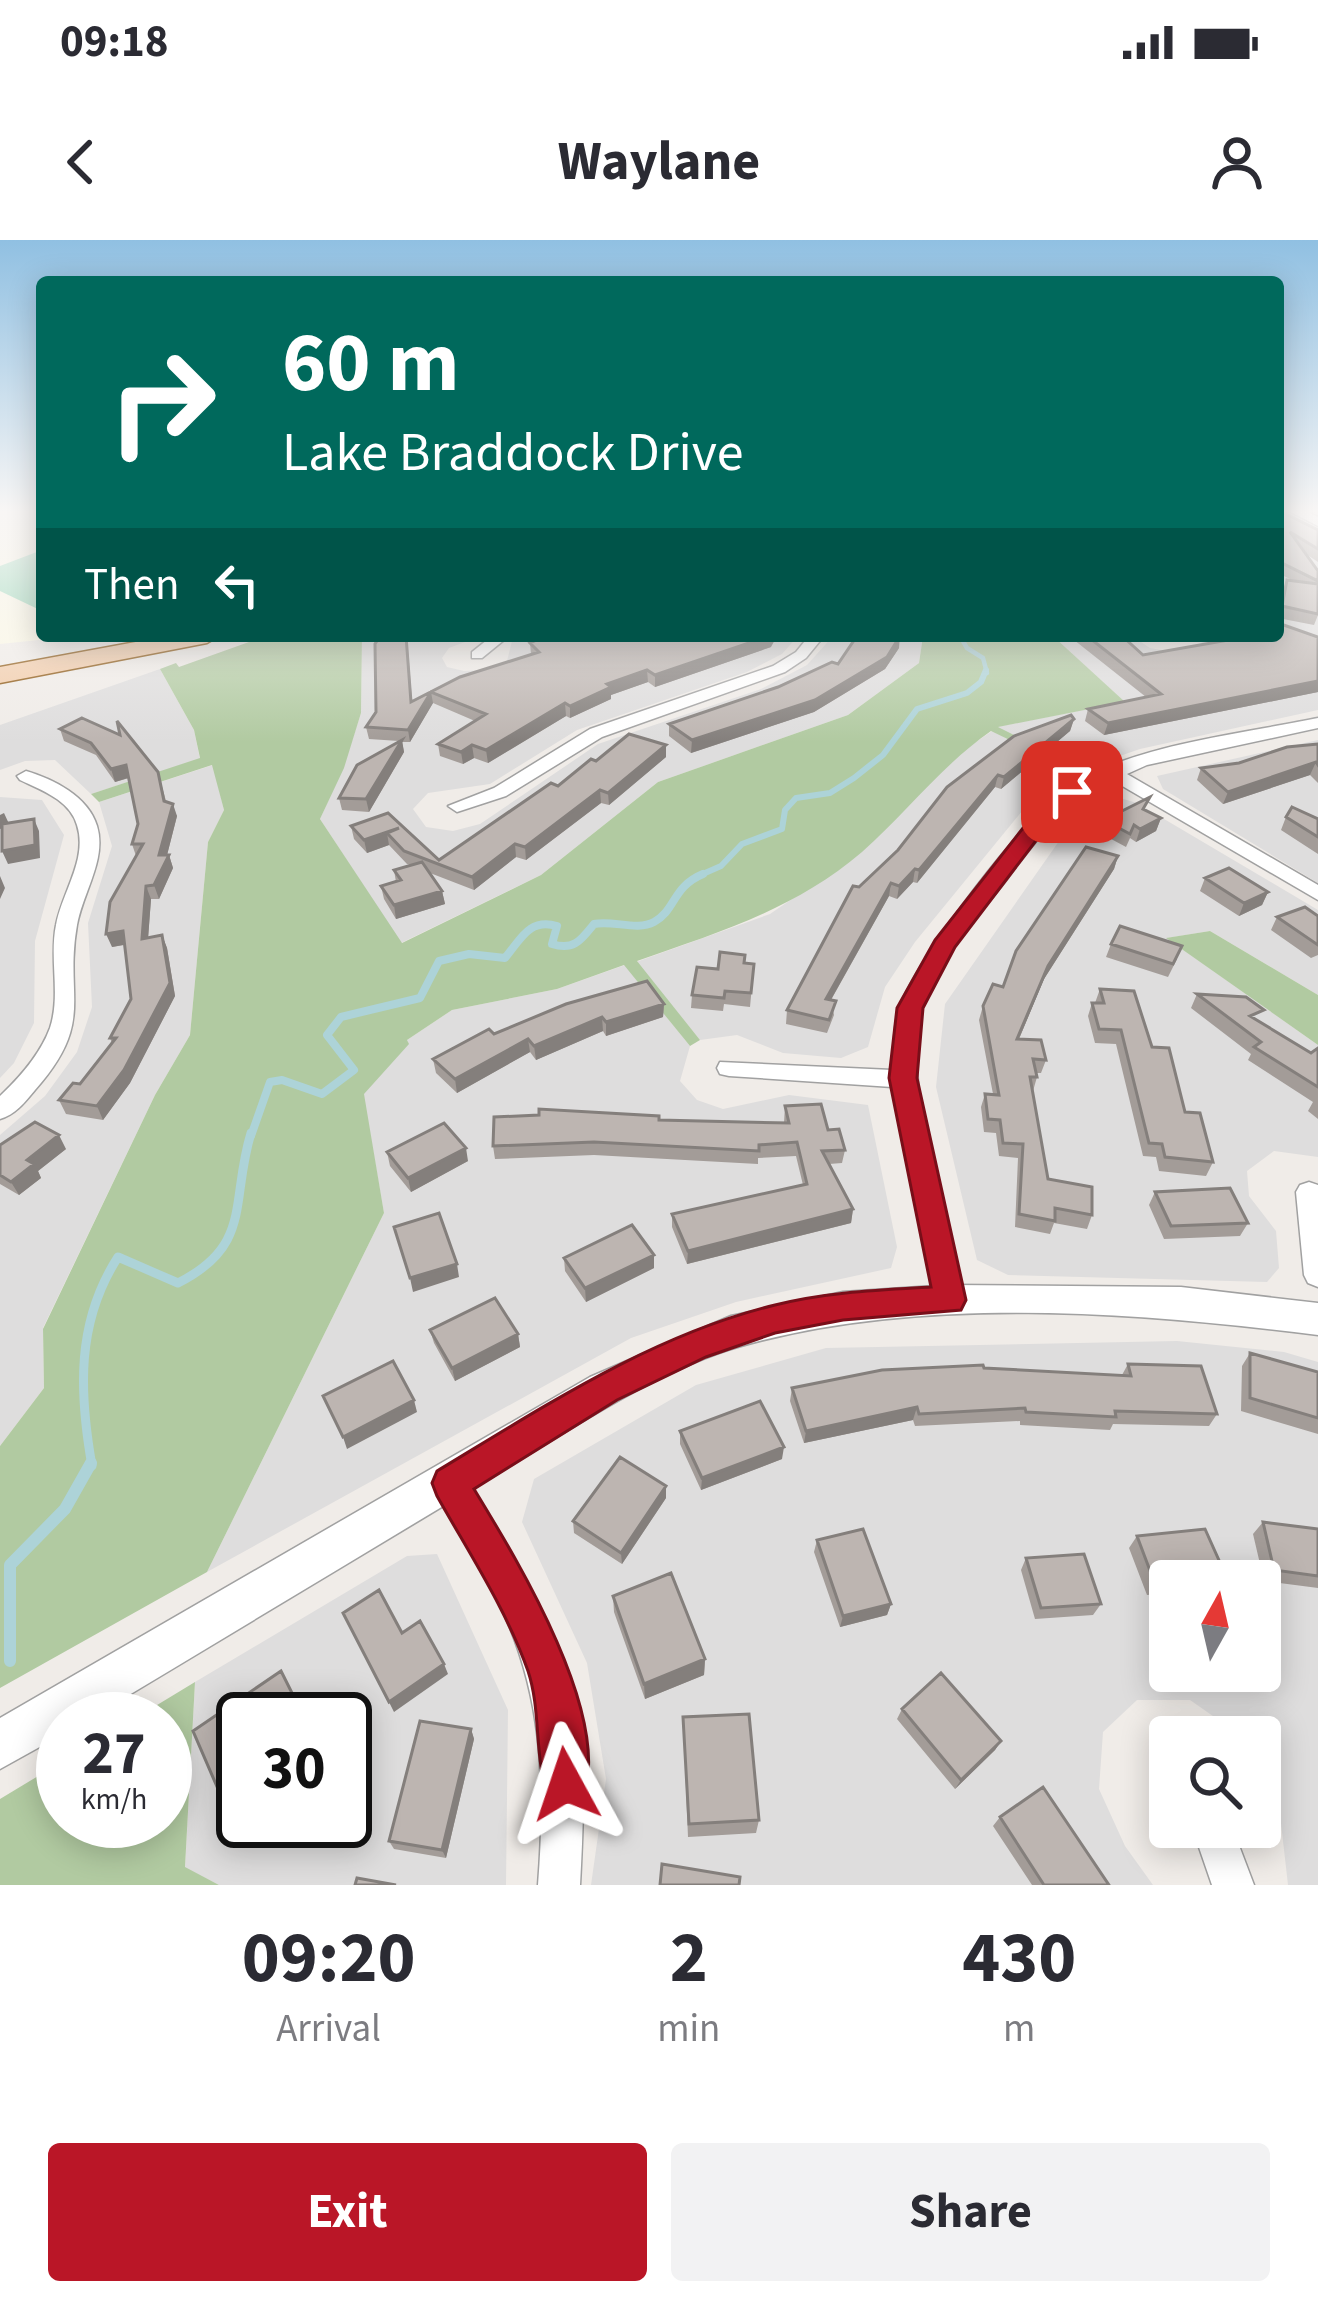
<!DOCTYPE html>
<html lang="en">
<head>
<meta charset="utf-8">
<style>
  body { margin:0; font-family:"Source Sans 3",sans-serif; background:#f2f2f3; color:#2b2b33; height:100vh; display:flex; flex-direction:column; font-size:45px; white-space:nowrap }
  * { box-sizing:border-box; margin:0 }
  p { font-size:39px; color:#7c7c81 }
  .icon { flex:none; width:66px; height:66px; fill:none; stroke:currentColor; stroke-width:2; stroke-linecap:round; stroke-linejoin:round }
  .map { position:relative; height:1645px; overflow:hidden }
  .details { display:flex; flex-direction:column; background:#fff; flex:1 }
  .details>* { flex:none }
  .guide { position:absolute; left:36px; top:36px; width:1248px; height:366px; border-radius:12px; box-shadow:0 6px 30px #0003; background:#00695c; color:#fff; overflow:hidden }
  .needle { width:78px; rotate:8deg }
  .controls { position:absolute; left:1149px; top:1320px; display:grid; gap:24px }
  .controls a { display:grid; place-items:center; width:132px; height:132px; border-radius:12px; background:#fff; box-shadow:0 6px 30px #0003; font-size:60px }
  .speed { position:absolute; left:36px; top:1452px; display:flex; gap:24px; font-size:60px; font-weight:700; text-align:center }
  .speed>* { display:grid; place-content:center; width:156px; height:156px; border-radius:50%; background:#fff; box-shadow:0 6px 30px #0003; line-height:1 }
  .speed small { font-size:30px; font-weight:400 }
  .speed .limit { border:6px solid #111; border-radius:18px; background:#fff; color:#111 }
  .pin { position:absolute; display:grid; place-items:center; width:102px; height:102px; color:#fff; margin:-51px; border-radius:24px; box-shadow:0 6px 18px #0006 }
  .me { position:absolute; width:132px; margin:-66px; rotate:355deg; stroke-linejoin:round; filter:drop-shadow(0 0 9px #0008) }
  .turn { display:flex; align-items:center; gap:42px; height:252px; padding:0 48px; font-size:54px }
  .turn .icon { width:156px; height:156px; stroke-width:2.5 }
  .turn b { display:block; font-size:84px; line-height:102px }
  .then { display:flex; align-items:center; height:114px; padding:0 48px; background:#0003; gap:24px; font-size:45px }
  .eta { display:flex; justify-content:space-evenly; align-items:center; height:204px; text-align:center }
  .eta b { font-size:72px; font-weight:700; line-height:84px }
  .action { display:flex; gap:24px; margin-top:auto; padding:24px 48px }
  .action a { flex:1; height:138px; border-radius:12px; background:#ba1627; color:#fff; font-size:48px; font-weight:700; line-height:138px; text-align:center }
  .action a+a { background:#f2f2f3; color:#2b2b33 }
  .status { display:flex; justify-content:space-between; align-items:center; height:84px; padding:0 60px; background:#fff; direction:ltr }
  .status svg { height:33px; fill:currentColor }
  header { display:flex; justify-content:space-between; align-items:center; height:156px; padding:0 48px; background:#fff; font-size:54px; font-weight:700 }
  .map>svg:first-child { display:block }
</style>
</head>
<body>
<div class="status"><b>09:18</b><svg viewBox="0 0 49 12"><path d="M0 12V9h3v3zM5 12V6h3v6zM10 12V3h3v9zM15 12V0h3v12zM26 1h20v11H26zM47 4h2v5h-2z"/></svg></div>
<header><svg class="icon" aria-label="back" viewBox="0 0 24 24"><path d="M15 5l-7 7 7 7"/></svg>Waylane<svg class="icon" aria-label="person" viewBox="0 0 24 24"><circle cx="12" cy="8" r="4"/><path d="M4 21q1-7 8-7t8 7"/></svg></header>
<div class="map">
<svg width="1318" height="1645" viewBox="0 0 1318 1645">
  <rect width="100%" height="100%" fill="#f0ece8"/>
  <path fill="#dedddd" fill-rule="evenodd" d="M1278,272L1318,291V470L1140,509L1082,529L996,487L1124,462L1053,396H1132L1150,408L1172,412L1191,410L1211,396H1278Z
    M362,396H481L449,408L442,418L447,427L464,431L487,430L507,421L512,401L527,396H798L782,414L747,432L577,490L490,544L428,553L413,569L426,587L453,591L480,584L598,504L761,449L807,425L833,396H923L919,423L848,475L658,542L541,635L401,703L320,579L343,528L361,473Z
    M160,429L194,490L200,519L91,554L55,520L25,521L0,530V485Z
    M992,491L1076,532L1027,565L915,702L885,747L868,807L841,818L783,813L737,795L700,800L636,722L770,674L861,612L951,519Z
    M1318,500V643L1163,549L1157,536Z
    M213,525L224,570L208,602L190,795L155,855L43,1088L44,1148L0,1206V895L45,856L77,812L92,767L88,683L112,606L99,562Z
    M0,557L42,560L64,595L35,701L34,783L14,823L0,838Z
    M1120,558L1137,563L1318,670V755L1210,691L1167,698L1318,805V917L1274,911L1247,931L1249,956L1276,991L1279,1028L1267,1042L1008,1035L977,1020L936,847L945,764L1064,594L1104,560Z
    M625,725L690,806L680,841L697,860L723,869L789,855L868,865L897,1007L891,1028L736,1062L631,1098L207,1332L384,973L363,854L408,804L407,800L452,770L557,749Z
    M1177,1101L1284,1112L1318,1122V1645H1288L1278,1557L1260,1526V1497H1243L1190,1460H1137L1103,1492L1099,1549L1125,1606L1153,1645H591L606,1539L587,1423L522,1282L534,1239L696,1145L826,1108ZM1170,1341H1260V1431H1170Z
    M437,1314L508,1470L506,1645H219L185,1628L195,1442L407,1316ZM243,1479H345V1581H243Z"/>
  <path fill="#fcf9e5" d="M0,271H42V396H78L0,404Z"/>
  <path fill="#b1caa1" d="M266,396H362L361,473L344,528L320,579L402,703L541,635L658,542L848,475L919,423L923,396H1053L1125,462L998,487L1082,529L1076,532L991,491C941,526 907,572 862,612C794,670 719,692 637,721L700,800L690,806L624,725L557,749L452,770L407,800L409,804L364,854L384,973L207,1332L0,1448V1206L44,1148L43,1089L155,855L190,795L208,602L224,570L212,525L99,562L91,554L200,518L194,490L160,429L176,423L179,427Z
    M1210,691L1318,755V805L1166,698Z
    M195,1442L185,1627L219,1645H0V1559L63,1521V1581H165V1479H134Z"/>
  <path fill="#8fd6b3" d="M42,310V371L0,351V326Z"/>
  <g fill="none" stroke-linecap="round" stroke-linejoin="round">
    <path stroke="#add3d8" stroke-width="4.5" d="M960,396L967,408L983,418L987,433"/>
    <path stroke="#add3d8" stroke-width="6" d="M696,637L721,626L742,604L782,589L785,570L796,558L830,553L854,538L883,515L917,469L967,453L981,442L986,430"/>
    <path stroke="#add3d8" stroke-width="8" d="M251,896L270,842L282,840L322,854L354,830L327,795L341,777L420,758L439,721L469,714L505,718C521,699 529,678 557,686L552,704C574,711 581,700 594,684C613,680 637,691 654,682C676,670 672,647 703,634"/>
    <path stroke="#add3d8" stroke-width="9" d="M92,1226C79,1152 76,1082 118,1017L178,1043C253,1005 230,962 251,893"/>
    <path stroke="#add3d8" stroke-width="12" d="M10,1421V1325L65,1269L91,1223"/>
    <g stroke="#a1a1a1" stroke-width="3">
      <path id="minor" d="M1289,271H1306L1318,277V286Z
        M492,396H509L482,418H472V412Z
        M809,396H824L806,418L785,432L602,497L506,556L457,572L448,566L494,548L590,489L773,426L796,412Z
        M1318,478V488L1147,525L1127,534L1318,645V660L1112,540C1063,561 1038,598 1007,639C980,674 932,727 921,770C902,845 947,982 965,1060L960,1069L950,1072L940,1069L892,847L729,836L720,834L717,828L720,822L892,830C894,810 893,785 900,766C917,718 1029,570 1072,544C1139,504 1241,494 1318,478Z
        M26,531C53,539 88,556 97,586C107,619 83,652 77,685C64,759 96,781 35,850C25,862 15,875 0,879V856C20,837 40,815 50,788C61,755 49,719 56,685C62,652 88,619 77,585C70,560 41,550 20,540L17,536Z
        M1309,942L1318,945V1047L1308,1043L1304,1035L1296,952L1300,945Z
        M450,1227L462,1232C509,1309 558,1387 576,1477C586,1532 583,1589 580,1645H538C546,1543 543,1450 496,1357C477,1318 451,1282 434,1243L438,1232Z
        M1192,1587H1232L1254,1645H1212Z"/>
    </g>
    <g stroke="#a1a1a1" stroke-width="3">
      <path id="tertiary" d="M950,1045L1181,1047L1318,1063V1095C1136,1072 920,1055 741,1106C658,1129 560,1196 485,1241C353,1320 221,1400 89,1479H63V1494L0,1529V1478L590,1137L731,1076L843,1052Z"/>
    </g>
    <g stroke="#8c5711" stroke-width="3">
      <path id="primary" d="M168,396H219L207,403L0,443V427Z"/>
    </g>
    <use href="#minor" fill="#fff" fill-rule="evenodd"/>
    <use href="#tertiary" fill="#fff" fill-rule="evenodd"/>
    <use href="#primary" fill="#f2ccaa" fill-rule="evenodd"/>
  </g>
  <path fill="#a39c98" d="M1278,276L1280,279L1318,290V322L1306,314L1318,331V375L1314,385L1278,378L1282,351L1287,340H1292L1278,333Z
    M380,396H407L412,461L460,437L531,414L530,403L771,407L655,447L648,442L611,455V459L570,478L566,476L488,523L474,518L463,524L440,516L438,504L475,481L433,463L410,502H402L404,512L369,572L342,570L339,558L399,501L369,499L366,487L376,472Z
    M1069,396H1122L1143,415L1229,400L1230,397H1318V452L1104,495L1085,481L1088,469L1146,457Z
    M899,408L885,429L814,472L691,513L669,496V484L778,447L838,424Z
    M1074,479L1070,491L1001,549L995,547L917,643L913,642L897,659L889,656L831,760L834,775L827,793L786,784L787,770L898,610Z
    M60,489L158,532L166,561L177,576L167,615H169L173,628L159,659H151L148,698L162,695L167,708L175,756L130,843L103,880L66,874L59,860L80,844L112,803L110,798L131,759L124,705L112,707L136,616L132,604L138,584L129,538L115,542L96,515L64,501Z
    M1318,504V543L1310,535L1223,564L1197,540L1201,528L1239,523Z
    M666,517L609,565L601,563L526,620L516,617L474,650L430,633L442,651L445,664L396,679L384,659L381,646L396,642L394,630L411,625L407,624L389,605L367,613L354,599L351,586L388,573L439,620L596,521Z
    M1145,570L1161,578L1156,591L1136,602L1130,598L1126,607L1100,593L1104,580Z
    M1286,577L1318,579V614L1281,590Z
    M1118,616L1114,629L1044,739L1019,799L1046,820L1041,833H1036L1037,837L1033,851L1048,939L1092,975L1087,989L1054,983L1050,994L1015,987L1018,918L999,916L996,893L984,892L981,867L985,854H993L979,780L983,766L1003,747Z
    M1205,638L1268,652L1262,665L1239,676L1200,651Z
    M1318,676V715L1311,718L1271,690L1277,677Z
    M1111,704L1177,719L1168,737L1106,717Z
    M744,723L754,724L750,767L724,764L723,771L691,768L692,755L718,729Z
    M1100,749L1152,807L1213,922L1206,936L1159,931L1156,917L1143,916L1116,804L1095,803L1088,776L1092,763H1095Z
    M1197,754L1258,781L1311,813L1318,808V879L1308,871L1313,862L1248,820L1251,814L1191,768Z
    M664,764L663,777L606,796L603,791L536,820L530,812L457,853L436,833L433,819Z
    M785,866L828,890L845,910L842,923L829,924L853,969L851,983L687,1024L672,987V974L803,945L796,916L758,918V924L594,915L495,919L493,906L659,880L784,883Z
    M0,905L66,909L38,931L41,938L19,955L0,944Z
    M387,912L468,921L411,952L390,926Z
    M1155,952L1248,983L1240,996L1164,999L1149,965Z
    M654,1015V1028L586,1062L565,1031L564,1018Z
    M430,1090L518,1094L520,1107L455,1141L434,1103Z
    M1250,1113L1318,1132V1194L1241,1171L1242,1126Z
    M1128,1124L1217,1174L1209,1186L1113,1184L1110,1190L1020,1185V1181L915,1186L913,1180L804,1203L790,1161L792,1148L984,1128L1122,1135Z
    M680,1191L782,1219L701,1250L680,1204Z
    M666,1258L622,1324L574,1293L573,1281Z
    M1263,1282L1318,1289V1348L1264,1341L1253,1294Z
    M1137,1296L1226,1336L1222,1341H1170V1353L1147,1355L1129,1308Z
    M817,1300L891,1364L887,1375L840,1387L814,1312Z
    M1026,1318L1101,1364L1093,1375L1035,1379L1021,1330Z
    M613,1356L705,1419L704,1435L645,1459L614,1372Z
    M902,1469L1001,1501L995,1510L955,1549L897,1479Z
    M683,1477L759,1580L756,1593L688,1597Z
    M471,1489L474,1499L446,1618L394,1609L389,1601Z
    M1000,1577L1109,1645H1032L993,1586Z"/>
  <path fill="#847f7c" d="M769,396H777L771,407L655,447V435Z
    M900,396L899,408L885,429L814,472L691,513L692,500Z
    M647,430L648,442L611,455V459L570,478V466L607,444Z
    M1318,441V452L1104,495L1108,483Z
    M431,452L433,463L410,502L408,490Z
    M565,463L566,476L488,523L486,510Z
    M1074,479L1070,491L1001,549L1004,537Z
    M402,500L404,512L369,572L366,559Z
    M472,505L474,518L463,524L461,512Z
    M666,505V517L609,565L608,553Z
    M1316,522L1310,535L1223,564L1228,552Z
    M126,525L131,537L115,542L111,529Z
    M998,535L995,547L917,643L919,630Z
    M600,550L601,563L526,620L525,607Z
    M173,564L177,576L165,623L169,615L173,628L159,659L154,645L159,615Z
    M4,573L10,586L0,589V575Z
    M1161,578L1156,591L1136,602L1140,589Z
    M34,579L39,591L40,618L8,624L2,611Z
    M399,588L387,593L389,605L367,613L364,600Z
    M515,604L516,617L474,650L472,637Z
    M1118,616L1114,629L1044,739L1013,813L1048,726Z
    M915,629L913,642L897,659L899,646Z
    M0,636L5,648L0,659Z
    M891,643L889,656L824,772L826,759Z
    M146,646L151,659L147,713L142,699Z
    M442,651L445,664L396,679L394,665Z
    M1268,652L1262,665L1239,676L1244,663Z
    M123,691L128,704L112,707L106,694Z
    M162,695L167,708L175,756L130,843L103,880L97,866Z
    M664,764L663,777L606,796V782Z
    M602,777L603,791L536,820L534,806Z
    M528,799L530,812L457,853L455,839Z
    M59,895L66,909L38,931L41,938L19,955L11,942L27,920Z
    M466,908L468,921L411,952L408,938Z
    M853,969L851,983L687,1024L688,1011Z
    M654,1015V1028L586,1062L585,1048Z
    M457,1024L459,1037L413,1052L410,1038Z
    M518,1094L520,1107L455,1141L452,1128Z
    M414,1160L417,1172L347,1209L343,1197Z
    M917,1167L913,1180L804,1203L806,1191Z
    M784,1207L782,1219L701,1250L702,1238Z
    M666,1246V1258L622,1324L621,1313Z
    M891,1364L887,1375L840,1387L843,1376Z
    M705,1419L704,1435L645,1459L644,1444Z
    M444,1424L448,1434L394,1472L389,1462Z
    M471,1489L474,1499L446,1618L442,1610Z
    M1001,1501L995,1510L955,1549L961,1540Z
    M243,1531V1546L226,1558L218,1549Z"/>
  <path fill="#bdb5b1" stroke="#847f7c" stroke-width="3" d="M1284,273L1318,290V309L1290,292L1318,331V341L1278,321V276L1280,279Z
    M1287,340L1318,344V374L1282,366Z
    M1278,383L1318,397V441L1108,483L1088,469L1161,454L1087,396H1122L1143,415L1234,399L1230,397L1232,396H1278Z
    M380,396H406L411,462L460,437L539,412L530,403L546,396H769L655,435L647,430L607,444L611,447L570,466L565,463L486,510L472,505L461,512L438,504L486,474L431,452L408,490L366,487L376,472L375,404Z
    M857,396H900L887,417L815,460L692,500L669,484L778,447L832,422L838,424Z
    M1071,475L1074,479L1004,537L998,535L919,630L915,629L899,646L891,643L826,759L836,761L829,780L787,770L853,646L859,647L898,610L947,547L1014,496Z
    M82,478L120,495L117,481L158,532L164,561L173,564L159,615H169L154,645L146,646L142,699L162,695L170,743L124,830L97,866L59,860L73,843L80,844L116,798H110L131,759L123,691L106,694L110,662L143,604H132L138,584L126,525L111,529L91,503L60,489Z
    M629,494L666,505L608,553L600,550L525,607L515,604L472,637L404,611L387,593L399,588L364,600L351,586L388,573L439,620L551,543L558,546L591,519L596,521Z
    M402,500L366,559L339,558L357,525Z
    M1318,504V525L1316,522L1228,552L1201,528L1239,523L1287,507Z
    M1150,557L1143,569L1161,578L1140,589L1134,585L1130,594L1104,580Z
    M1292,567L1318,579V597L1286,577Z
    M34,579L35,605L2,611V584Z
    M1086,607L1118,616L1048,726L1017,799L1041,800L1046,820L1033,819L1037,837H1030L1048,939L1092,947V975L1055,968V981L1019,974L1023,904L1003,903L1000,880L988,879L985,854L999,855L983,766L993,744L1003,747L1016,711Z
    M422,622L442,651L394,665L381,646L401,640L394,630Z
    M1229,628L1268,652L1244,663L1205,638Z
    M1305,667L1318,676V705L1277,677Z
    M1120,686L1182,706L1173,724L1111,704Z
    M720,712L745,715L744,723L754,724L751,753L725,751L724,758L692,755L697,727L718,729Z
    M647,741L664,764L606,782L602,777L534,806L528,799L455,839L433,819L489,789L494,794L566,764Z
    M1100,749L1134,751L1152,807L1169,808L1185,872L1200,873L1213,922L1165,917L1162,904L1149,903L1121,790L1099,789L1092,763H1104Z
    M1197,754L1246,757L1264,770L1250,776L1311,813L1318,808V847L1254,807L1261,802Z
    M821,864L828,890L839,889L845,910L822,911L853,969L688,1011L672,974L807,944L797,902L759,905V911L594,902L493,906L494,877L539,875V869L659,876V880L789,883L785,866Z
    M35,882L59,895L27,920L34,924L11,942L0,935V905Z
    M444,883L466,908L408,938L387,912Z
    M1230,948L1248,983L1171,986L1155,952Z
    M439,973L457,1024L410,1038L394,987Z
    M632,985L654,1015L585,1048L564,1018Z
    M495,1058L518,1094L452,1128L430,1090Z
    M1250,1113L1318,1132V1178L1250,1158Z
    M393,1121L414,1160L343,1197L323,1156Z
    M1128,1124L1201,1126L1217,1174L1115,1171L1116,1177L1026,1172L1025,1168L919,1174L917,1167L806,1191L792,1148L882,1130L983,1125L984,1128L1131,1136Z
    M760,1161L784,1207L702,1238L680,1191Z
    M620,1217L666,1246L621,1313L573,1281Z
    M1263,1282L1318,1289V1336L1274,1330Z
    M863,1289L891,1364L843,1376L817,1300Z
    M1205,1289L1226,1336L1155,1344L1137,1296Z
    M1084,1314L1101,1364L1041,1368L1026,1318Z
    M671,1333L705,1419L644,1444L613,1356Z
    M379,1350L402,1393L420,1381L444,1424L389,1462L343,1373Z
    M281,1431L305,1479H243V1531L218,1549L193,1491Z
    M941,1433L1001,1501L961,1540L902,1469Z
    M749,1474L759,1580L689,1584L683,1477Z
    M420,1481L471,1489L442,1610L389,1601Z
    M1043,1547L1109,1645H1044L1000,1577Z
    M662,1624L740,1637L739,1645H660Z
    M357,1638L396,1645H355Z"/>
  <linearGradient id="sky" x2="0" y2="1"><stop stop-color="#90c0e2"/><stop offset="0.54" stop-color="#f8f6f5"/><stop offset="1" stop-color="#f8f6f5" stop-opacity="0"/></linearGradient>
  <rect width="1318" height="502" fill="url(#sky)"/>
  <path fill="#ba1627" stroke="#790e19" stroke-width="3" d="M1072,545L1083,552L1038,598L955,707L923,768L917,838L966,1060L961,1070L843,1080L775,1093L706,1117L617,1160L474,1249C516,1318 615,1479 582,1560L566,1566L550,1560C533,1520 542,1473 528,1431C506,1369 469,1313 437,1256L432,1243L437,1231C545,1166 652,1095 775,1065C826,1052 879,1050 931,1047L889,838L897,768L935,700L1023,588Z"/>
</svg>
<div class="controls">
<a><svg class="needle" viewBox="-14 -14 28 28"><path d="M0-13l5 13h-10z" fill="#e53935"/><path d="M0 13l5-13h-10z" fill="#7c7c81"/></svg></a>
<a><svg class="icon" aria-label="search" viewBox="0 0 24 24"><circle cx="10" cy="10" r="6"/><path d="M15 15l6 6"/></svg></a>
</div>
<div class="speed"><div>27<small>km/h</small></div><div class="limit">30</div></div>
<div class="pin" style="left:1072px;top:552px;background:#d93025"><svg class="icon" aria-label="arrive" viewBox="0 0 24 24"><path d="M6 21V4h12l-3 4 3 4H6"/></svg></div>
<svg class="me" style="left:566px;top:1544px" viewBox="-20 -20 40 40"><path d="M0-17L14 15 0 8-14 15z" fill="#ba1627" stroke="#fff" stroke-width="4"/></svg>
<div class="guide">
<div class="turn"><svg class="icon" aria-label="right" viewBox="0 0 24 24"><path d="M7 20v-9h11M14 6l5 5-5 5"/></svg><div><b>60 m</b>Lake Braddock Drive</div></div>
<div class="then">Then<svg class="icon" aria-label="left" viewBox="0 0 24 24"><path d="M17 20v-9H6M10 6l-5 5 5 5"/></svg></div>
</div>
</div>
<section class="details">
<div class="eta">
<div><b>09:20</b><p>Arrival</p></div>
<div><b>2</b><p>min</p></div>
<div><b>430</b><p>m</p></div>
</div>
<div class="action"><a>Exit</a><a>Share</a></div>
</section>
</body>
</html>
